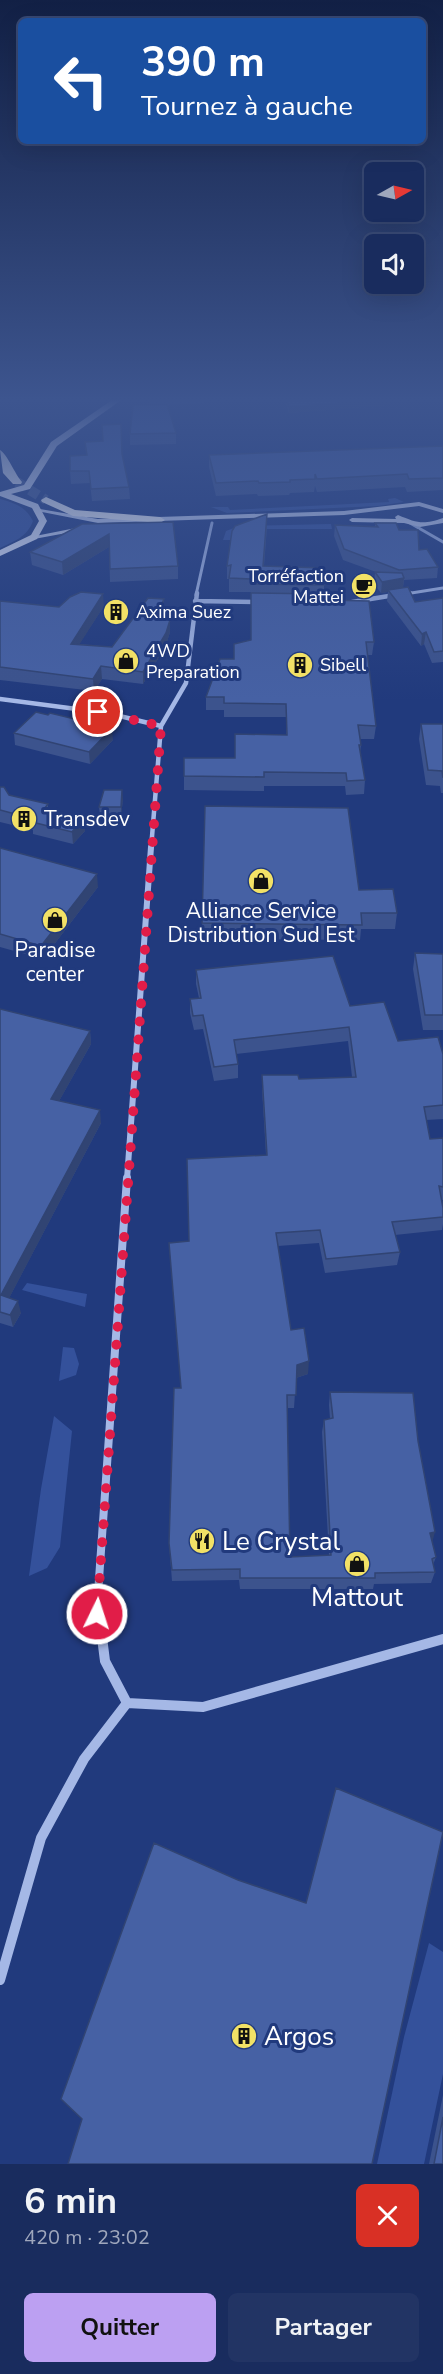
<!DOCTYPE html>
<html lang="fr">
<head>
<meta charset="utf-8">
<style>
  body { margin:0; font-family:"Nunito Sans",sans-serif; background:#223464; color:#f1f3f6; height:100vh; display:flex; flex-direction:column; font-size:22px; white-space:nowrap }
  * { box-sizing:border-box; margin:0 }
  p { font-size:20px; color:#9fa7bc }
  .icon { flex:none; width:33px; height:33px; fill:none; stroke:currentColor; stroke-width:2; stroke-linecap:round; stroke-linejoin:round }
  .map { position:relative; height:2164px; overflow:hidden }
  .sheet { display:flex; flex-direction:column; background:#192c5e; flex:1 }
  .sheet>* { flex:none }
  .hud { position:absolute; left:18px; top:18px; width:408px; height:126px; border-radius:9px; box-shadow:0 6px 24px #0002,0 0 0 2px #374873; background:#1a4fa0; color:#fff; overflow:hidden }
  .needle { width:39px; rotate:82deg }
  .tools { position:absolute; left:364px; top:162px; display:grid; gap:12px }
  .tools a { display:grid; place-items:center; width:60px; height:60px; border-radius:9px; background:#192c5e; box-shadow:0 6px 24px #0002,0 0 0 2px #374873; font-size:30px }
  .pin { position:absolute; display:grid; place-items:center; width:51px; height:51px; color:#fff; margin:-26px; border:3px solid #fff; border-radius:50%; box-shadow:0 2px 6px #0007 }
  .me { position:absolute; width:66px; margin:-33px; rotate:4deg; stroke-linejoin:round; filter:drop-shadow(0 0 4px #0008) }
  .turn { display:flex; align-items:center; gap:21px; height:126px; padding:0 24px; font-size:27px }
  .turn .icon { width:78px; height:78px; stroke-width:2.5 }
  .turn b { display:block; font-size:42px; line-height:51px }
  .round { display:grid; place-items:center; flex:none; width:63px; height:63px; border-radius:9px; background:#223464 }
  .overview { display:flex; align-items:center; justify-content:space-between; height:102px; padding:0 24px }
  h1 { font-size:36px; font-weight:700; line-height:45px }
  .cta { display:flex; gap:12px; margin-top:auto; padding:12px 24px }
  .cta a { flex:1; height:69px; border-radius:9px; background:#bca0f2; color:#111; font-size:24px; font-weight:700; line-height:69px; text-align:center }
  .cta a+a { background:#223464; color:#f1f3f6 }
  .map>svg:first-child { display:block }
</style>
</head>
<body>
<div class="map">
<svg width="443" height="2164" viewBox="0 0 443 2164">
  <rect width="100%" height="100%" fill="#213a7d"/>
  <path fill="#34519b" d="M148,398H202L204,403L150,406Z
    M395,498L404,502L378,506L227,513L211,507H228L230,510L389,502L388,499Z
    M0,499C15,503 26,507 33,521C27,537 15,541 0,548Z
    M331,524L332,529H260L232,540H223L226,531L239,526Z
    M27,1283L87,1294L85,1307L22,1290Z
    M63,1347L74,1348L79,1364L76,1375L59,1381Z
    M54,1416L72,1431L60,1547L47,1568L29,1576L41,1489Z
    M429,1943L443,1952V2074L424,2164H377L404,2037Z"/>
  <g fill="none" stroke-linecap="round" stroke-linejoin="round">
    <path stroke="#425890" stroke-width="10" stroke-dasharray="10 5" stroke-linecap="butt" d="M17,482L46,500"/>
    <path stroke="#a5b8e6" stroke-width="3" d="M410,523L443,542
      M405,594L443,588
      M196,595L212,523"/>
    <path stroke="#a5b8e6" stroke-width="4.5" d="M405,594L410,593
      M195,601L258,602
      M352,602L395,595
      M0,699L107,713L161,726L151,849
      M161,726L186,683L197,593"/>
    <path stroke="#a5b8e6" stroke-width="6" d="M127,1179L151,847"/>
    <path stroke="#a5b8e6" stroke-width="8" d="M97,1608L127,1178"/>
    <path stroke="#a5b8e6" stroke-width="10" d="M98,1606L105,1661L127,1703
      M127,1703L203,1707L443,1639
      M0,1980L41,1838L84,1759L127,1703"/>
    <path fill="#cfd9f5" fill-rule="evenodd" d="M419,502L443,509V513L419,506L344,515L98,523L37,511L40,509L98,519L344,511Z
      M398,515C417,523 423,525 443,518V523L420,527L404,523L352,522L349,520L352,518L396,519L395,517Z
      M86,526L90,528L88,529L34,539L30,537Z"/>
    <path fill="#e6ebfd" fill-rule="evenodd" d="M115,398H124L57,446L30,489L11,494L38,504L47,521L37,539L0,556V550L31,535L39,521L32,508L0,496V492L24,485L51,442Z"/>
    <path fill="#fff" fill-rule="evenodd" d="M0,450C7,454 15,474 22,482L21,484H13L3,473Z
      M46,497L75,510L160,517L165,520L160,523L73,516L42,502L41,500Z"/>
  </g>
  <path fill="#3c538d" d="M284,398H388L390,399L389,405L289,413Z
    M102,425L122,455L129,487L130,499L92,501L90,483L71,484L70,471L86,455L85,442L103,441Z
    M176,433V444L130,445V434Z
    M443,446V490L407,492L405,487L317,492L315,486L314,492L290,493L289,495L258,496L257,494L216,496L209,467V455Z
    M375,523L399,530L438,567L437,578L404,580L403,587L415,602L443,598V662L432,663L424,644L421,646L387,601L388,592L381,593L374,584L375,572H376L343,560L334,536L335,525L375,526Z
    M82,524L178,566V579L110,582L109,547L63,575L32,565L30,552Z
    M267,527L264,566L324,585V600L374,642L372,655H367L376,726L374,739H360L361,745L360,753L365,780L364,794L346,795L345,786H264V791L184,790V776L235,758L286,735V717H224V710H206V697L234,659L251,640V592H229V579H227V566Z
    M0,601L59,607L104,606L79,644L112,647L164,611L161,619L170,620V632L166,645L143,684L102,679L94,691L0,680Z
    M48,715L113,740L90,764L15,745L14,733Z
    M421,724H443V793H441L440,786L426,785L419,739Z
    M0,787L9,795L48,804V810L83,818L85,831L73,844L33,834V830L0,822Z
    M123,799L121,816H100L99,807Z
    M0,848L98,887L43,959L0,947Z
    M359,890L397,913L395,929H361L360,940L202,939V923Z
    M415,953L443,954V1030H423L413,969Z
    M196,970L350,1006L398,1041L443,1054V1119L426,1120L430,1139L443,1138V1200H442L443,1208V1224L442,1230L395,1235L400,1252L397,1265L325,1273L319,1243L278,1246L291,1330L308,1374L296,1378L294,1408H287L290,1557L329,1555L322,1432L324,1420L330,1419L329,1405L330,1392L418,1441L432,1542L436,1557L433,1565L435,1572L431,1583L374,1584L373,1589H240L239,1580L172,1581L169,1543L181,1388L189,1241L266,1155L262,1089V1075L299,1079L352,1077L348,1041L236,1054L238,1064V1078L214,1081L203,1029L194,1030L190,1013V999L199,998L196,984Z
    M0,1009L90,1031L91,1044L59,1101L101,1123L9,1298L21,1313L13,1327L0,1323Z
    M443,2095V2164H429Z"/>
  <path fill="#314473" d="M390,399L389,405L289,413V407Z
    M109,534V547L63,575L62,562Z
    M404,578L403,589L388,590V592L381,593L382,582Z
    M103,594L104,606L72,656L71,644Z
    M164,599V611L155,630V618Z
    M170,620V632L166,645L143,684V672Z
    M426,632L424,644L421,646L422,634Z
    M101,666L102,679L94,691L93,679Z
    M112,728L113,740L90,764L89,752Z
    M122,790L123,799L121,816V807Z
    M83,818L85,831L73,844L72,832Z
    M97,874L98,887L43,959L41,946Z
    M90,1031L91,1044L53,1112L51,1099Z
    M100,1110L101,1123L4,1308L1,1295Z
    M18,1301L21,1313L13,1327L10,1315Z
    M309,1361L308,1374L296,1378L297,1365Z
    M435,1532L432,1543L430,1533Z"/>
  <path fill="#4661a4" stroke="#314473" stroke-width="1.5" d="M286,398H388L390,399L289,407Z
    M167,404L176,433L130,434L133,405Z
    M121,424L122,454L129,487L91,489L89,471H70V456L87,455L85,442L103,441L102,425Z
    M443,446V478L409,479L407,474L317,479L315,474V479L290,480V482L259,483L258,481L216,483L209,455Z
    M267,514L263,566L324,568V585L251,584V579L229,578L231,565L227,566L232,531L235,526Z
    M173,522L178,566L110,569L109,534L62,562L30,552L82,524Z
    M375,523H396L399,530H418L419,550L427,549L438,567L399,570L344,549L335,525L378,527Z
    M375,572L402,573L404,578L382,582Z
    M408,587L415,602L443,598V651L434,652L426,632L422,634L388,590Z
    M81,592L103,594L71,644L112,647L148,598L164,599L155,618L170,620L166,633L143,672L101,666L93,679L0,667V601L59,607L70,597Z
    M251,593L324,594V600L369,601L374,642H366L376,726L358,725L361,745H359L365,780L347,781L346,773L264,772V777L184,776V758H235V734L287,735L286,704L224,703V697H206L220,659H234V644L251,640Z
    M36,712L48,715L50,713L112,728L89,752L14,733Z
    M421,724H443V778L442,771L428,770Z
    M0,787H4L9,795L48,804L44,809L83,818L72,832L32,822L34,819L0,810Z
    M104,790H122L121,807H99Z
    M205,806L348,808L359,890L393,889L397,913H361L362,925L202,923Z
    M0,848L97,874L41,946L0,934Z
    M415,953L443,954V1015H425Z
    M333,956L350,1006L384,1002L398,1041L438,1037L443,1054V1105L424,1107L430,1139L443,1138V1187L439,1186L443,1208V1217L392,1222L400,1252L326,1259L320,1230L276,1233L291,1330L304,1328L309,1361L297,1365L296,1395H287L290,1557L331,1555L324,1420L333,1418L330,1392L413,1393L418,1441L435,1532L430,1533L436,1557L432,1559L435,1572L375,1573V1578H240V1569L172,1570L169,1543L174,1388H181L169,1243L189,1241L187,1159L267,1155L262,1075H298L299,1079L356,1077L349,1027L234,1040L238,1064L214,1067L203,1015L193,1016L190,999L201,998L196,970Z
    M0,1009L90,1031L51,1099L100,1110L1,1295L18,1301L10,1315L0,1312Z
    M336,1788L443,1832L372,2164H68L82,2119L61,2099L154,1843L238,1880L306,1903Z
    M443,2117V2164H434Z"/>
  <linearGradient id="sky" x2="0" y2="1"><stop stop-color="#122045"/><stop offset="0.57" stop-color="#3d558f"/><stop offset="1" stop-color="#3d558f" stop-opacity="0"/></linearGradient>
  <rect width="443" height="701" fill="url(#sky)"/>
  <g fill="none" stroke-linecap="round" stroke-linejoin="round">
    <path stroke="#e11d48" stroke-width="10" stroke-dasharray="0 18" d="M97,1614L161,726L98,712"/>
  </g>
  <defs>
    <g id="cafe-disc" transform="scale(1.35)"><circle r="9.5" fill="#f2e166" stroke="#213a7d"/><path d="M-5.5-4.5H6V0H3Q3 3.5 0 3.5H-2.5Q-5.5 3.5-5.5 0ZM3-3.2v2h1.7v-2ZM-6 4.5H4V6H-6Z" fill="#111"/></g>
    <g id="building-disc" transform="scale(1.35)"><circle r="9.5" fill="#f2e166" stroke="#213a7d"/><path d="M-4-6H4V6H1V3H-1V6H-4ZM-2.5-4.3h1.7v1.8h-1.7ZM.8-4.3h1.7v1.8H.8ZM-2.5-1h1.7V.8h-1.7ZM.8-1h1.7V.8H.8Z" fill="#111"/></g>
    <g id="shop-disc" transform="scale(1.35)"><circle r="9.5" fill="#f2e166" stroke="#213a7d"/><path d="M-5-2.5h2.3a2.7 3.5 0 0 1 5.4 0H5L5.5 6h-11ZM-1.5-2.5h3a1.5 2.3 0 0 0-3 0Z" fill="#111"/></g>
    <g id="restaurant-disc" transform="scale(1.35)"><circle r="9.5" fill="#f2e166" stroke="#213a7d"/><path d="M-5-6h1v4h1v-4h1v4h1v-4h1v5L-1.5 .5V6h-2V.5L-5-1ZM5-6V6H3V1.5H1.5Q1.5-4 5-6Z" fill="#111"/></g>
  </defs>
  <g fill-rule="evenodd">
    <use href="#cafe-disc" x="364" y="586"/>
    <use href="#building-disc" x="116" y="612"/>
    <use href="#shop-disc" x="126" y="661"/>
    <use href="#building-disc" x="300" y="665"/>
    <use href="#building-disc" x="24" y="819"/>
    <use href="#shop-disc" x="261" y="881"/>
    <use href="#shop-disc" x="55" y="920"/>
    <use href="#restaurant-disc" x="202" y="1541"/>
    <use href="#shop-disc" x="357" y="1564"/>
    <use href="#building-disc" x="244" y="2036"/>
  </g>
  <g text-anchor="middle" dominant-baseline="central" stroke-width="6" stroke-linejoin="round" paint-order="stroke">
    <g font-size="18" fill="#fff" stroke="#213a7d" text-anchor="start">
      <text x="344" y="576" text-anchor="end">Torréfaction<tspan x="344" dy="21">Mattei</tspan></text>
      <text x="136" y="612">Axima Suez</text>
      <text x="146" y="651">4WD<tspan x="146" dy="21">Preparation</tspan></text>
      <text x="320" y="665">Sibell</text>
    </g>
    <g font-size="21" fill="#fff" stroke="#213a7d">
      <text x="44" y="819" text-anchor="start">Transdev</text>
      <text x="261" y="911">Alliance Service<tspan x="261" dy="24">Distribution Sud Est</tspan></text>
      <text x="55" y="950">Paradise<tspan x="55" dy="24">center</tspan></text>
    </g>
    <g font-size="26" fill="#fff" stroke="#213a7d" text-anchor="start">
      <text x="222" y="1541">Le Crystal</text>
      <text x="357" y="1597" text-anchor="middle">Mattout</text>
      <text x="264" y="2036">Argos</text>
    </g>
  </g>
</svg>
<div class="tools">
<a><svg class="needle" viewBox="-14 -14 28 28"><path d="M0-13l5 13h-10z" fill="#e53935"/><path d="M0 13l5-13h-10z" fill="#9fa7bc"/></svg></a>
<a><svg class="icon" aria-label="sound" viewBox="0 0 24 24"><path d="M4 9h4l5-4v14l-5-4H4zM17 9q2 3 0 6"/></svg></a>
</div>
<div class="pin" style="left:98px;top:712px;background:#d93025"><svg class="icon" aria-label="arrive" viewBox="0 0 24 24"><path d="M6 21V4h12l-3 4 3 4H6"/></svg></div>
<svg class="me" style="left:97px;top:1614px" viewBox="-20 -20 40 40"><circle r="17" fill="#e11d48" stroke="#fff" stroke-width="3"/><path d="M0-11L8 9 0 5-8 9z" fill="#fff"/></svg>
<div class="hud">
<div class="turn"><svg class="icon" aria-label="left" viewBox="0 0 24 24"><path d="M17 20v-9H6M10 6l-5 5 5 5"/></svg><div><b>390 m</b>Tournez à gauche</div></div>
</div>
</div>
<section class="sheet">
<div class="overview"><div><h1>6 min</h1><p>420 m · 23:02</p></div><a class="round" style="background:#d93025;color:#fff"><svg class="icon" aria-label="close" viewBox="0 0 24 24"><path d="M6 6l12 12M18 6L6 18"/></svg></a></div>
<div class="cta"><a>Quitter</a><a>Partager</a></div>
</section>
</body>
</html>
